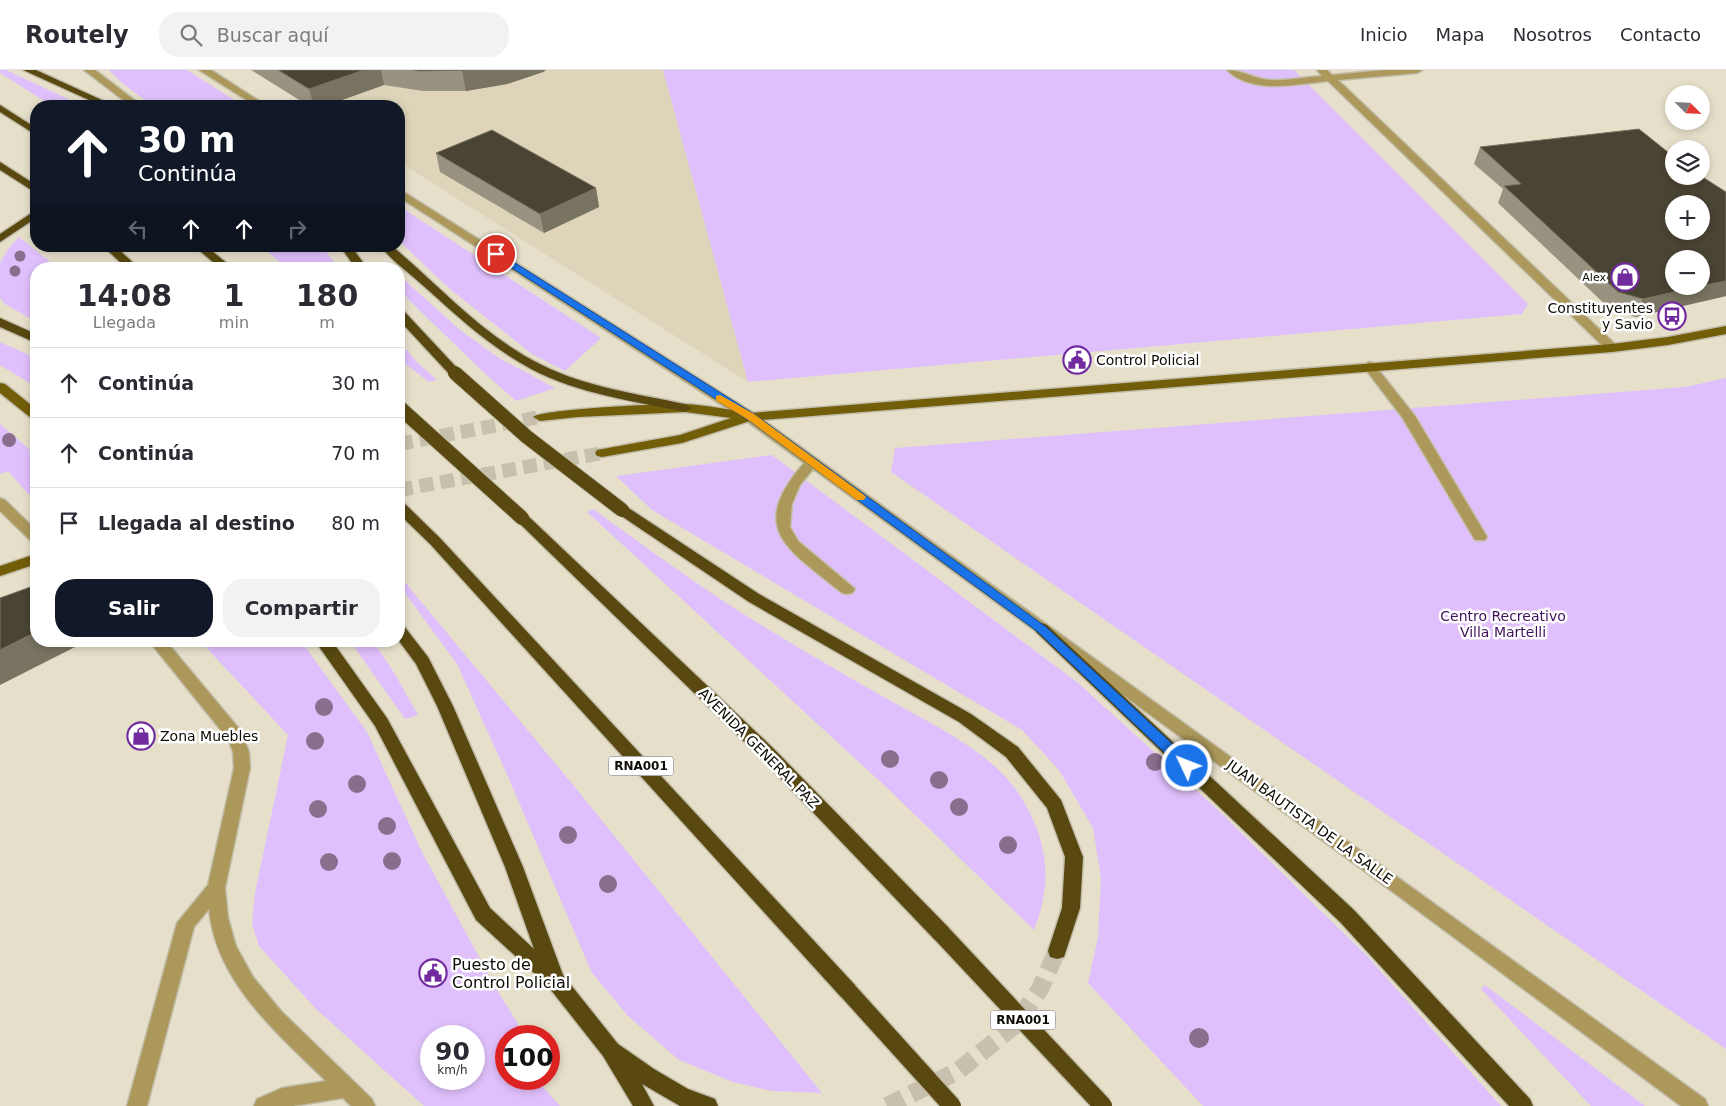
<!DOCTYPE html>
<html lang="es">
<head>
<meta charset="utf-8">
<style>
  body { margin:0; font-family:"DejaVu Sans",sans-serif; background:#f2f2f3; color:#2b2b33; height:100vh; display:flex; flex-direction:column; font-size:19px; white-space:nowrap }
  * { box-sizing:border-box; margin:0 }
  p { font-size:16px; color:#7c7c81 }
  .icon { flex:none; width:28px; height:28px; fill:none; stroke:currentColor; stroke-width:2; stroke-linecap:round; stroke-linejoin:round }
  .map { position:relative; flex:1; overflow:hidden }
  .drawer { position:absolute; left:30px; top:192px; width:375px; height:385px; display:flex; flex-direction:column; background:#fff; border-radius:20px; box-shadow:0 2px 8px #0003 }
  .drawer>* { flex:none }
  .hud { position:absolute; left:30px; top:30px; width:375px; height:152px; border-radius:20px; box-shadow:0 2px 8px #0003; background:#111827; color:#fff; overflow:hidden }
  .needle { width:32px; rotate:114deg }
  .controls { position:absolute; left:1665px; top:15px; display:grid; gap:10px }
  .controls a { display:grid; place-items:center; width:45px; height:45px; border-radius:50%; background:#fff; box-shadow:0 2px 8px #0003; font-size:25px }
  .speed { position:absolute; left:420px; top:955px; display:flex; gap:10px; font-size:25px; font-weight:700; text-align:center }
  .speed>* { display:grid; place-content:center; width:65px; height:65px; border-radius:50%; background:#fff; box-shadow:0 2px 8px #0003; line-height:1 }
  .speed small { font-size:12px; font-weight:400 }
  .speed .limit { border:8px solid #d22; background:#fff; color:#111 }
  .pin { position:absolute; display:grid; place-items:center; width:42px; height:42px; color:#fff; margin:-21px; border:2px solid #fff; border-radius:50%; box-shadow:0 1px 5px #0007 }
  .me { position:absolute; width:55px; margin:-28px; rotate:313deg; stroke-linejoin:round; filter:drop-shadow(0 0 4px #0008) }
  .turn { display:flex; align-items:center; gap:18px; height:105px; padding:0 25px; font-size:22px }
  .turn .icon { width:65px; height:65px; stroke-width:2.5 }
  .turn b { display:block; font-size:35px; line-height:42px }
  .lanes { display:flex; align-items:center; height:48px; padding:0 25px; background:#0003; justify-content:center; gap:25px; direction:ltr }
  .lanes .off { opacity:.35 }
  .eta { display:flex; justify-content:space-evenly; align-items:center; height:85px; text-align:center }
  .eta b { font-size:30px; font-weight:700; line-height:35px }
  .action { display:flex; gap:10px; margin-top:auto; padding:10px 25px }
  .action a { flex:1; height:58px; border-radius:20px; background:#111827; color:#fff; font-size:20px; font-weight:700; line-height:58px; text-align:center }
  .action a+a { background:#f2f2f3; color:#2b2b33 }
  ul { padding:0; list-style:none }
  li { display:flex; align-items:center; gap:15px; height:70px; padding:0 25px; border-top:1px solid #e1e1e2 }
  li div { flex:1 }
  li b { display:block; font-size:19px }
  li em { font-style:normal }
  header { display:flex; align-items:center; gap:30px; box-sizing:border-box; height:70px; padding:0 25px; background:#fff; border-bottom:1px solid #e1e1e2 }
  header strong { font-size:24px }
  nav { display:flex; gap:28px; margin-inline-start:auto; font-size:18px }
  .search { width:350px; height:45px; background:#f2f2f3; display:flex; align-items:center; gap:12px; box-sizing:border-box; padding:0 18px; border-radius:20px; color:#7c7c81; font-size:19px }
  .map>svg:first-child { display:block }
</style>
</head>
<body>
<header>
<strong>Routely</strong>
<div class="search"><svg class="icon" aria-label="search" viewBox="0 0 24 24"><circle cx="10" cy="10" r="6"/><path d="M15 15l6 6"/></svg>Buscar aquí</div>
<nav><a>Inicio</a><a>Mapa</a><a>Nosotros</a><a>Contacto</a></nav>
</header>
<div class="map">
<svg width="1726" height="1036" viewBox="0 0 1726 1036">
  <rect width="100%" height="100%" fill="#e6e0cb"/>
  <path fill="#ddd4b9" d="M251,0H663L748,312L399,92V36H309Z"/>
  <path fill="#e0c0fc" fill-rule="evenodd" d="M0,0H6L83,36H52L0,3Z
    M109,0H187L244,36H153L122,13Z
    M663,0H1294L1528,234L1522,244L748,312Z
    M399,136L601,268L565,301L532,284L451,220L399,171Z
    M19,167L59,199H36V252L5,234L0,228V193L8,179Z
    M261,176H322L339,199H288Z
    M399,205L460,260L499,288L555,318L516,331L480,299L410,231L399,217Z
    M399,271L417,292L437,310L429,312L399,289Z
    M0,272L36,288V317L0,295Z
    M1726,308V979L891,402L895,378L1685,317Z
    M0,354L36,385V427L29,425L8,401L0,404Z
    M772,385L1077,612L1218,740L1367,886L1501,1036H1203L1088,913L1098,867L1101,808L1093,758L1059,700L1022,660L652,440L616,406Z
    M593,439C647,478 701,518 758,553C802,580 847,606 891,631C935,656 994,683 1021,727C1048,770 1053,814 1034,860L885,716L587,442Z
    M399,505L574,716L822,1023L772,1021L733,1012L679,990L628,946L592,903L509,709L457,594L399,515Z
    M200,571H301L367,662L422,782L497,920L518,954L521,966H506V1009H536L560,1036H424L316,939L259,876L252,854L255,823L288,665ZM474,966V1009H431V966Z
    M350,571H373L395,604L418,645L405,649Z
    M1485,915L1645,1036H1591L1481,919Z"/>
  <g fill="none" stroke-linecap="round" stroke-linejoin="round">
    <path stroke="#c6c0ad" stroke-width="14" stroke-dasharray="14 7" stroke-linecap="butt" d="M399,374L540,347
      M399,420L602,383"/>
    <path stroke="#c6c0ad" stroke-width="18" stroke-dasharray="18 9" stroke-linecap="butt" d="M887,1036L958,1001L1014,956L1040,919L1057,881"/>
    <g stroke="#c3beab" stroke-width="3">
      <path id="minor" d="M84,0H95L142,36H131Z
        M199,0H211L267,36H256Z
        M1227,0C1243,0 1254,9 1270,10C1287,11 1305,7 1322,6L1317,0H1327L1332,5L1385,0H1422L1417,3L1338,10L1616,275L1618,278L1616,281H1608L1328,11C1297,14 1252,25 1227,0Z
        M399,119L755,344L1705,1029L1708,1036H1681L1374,808L813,399L800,415L792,434L790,457L798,471L855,519L852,523L847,524L842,523C789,479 746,460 804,393L745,350L399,127Z
        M1369,292L1373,293L1415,346L1487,467L1485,470H1475L1402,347L1363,296Z
        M0,428L5,430L36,460V473L31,471L0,441Z
        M149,571H166L241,661L249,682L250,698L225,818L228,848L236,876L253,907L282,942L372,1029L375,1036H351L343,1028L293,1036H254L257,1029L282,1018L326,1011C277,963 216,912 209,839L194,857L147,1036H127L177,853L208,815L234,698L233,682L228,669Z"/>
    </g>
    <g stroke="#c3beab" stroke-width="3">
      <path id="major" d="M1726,256V264L1668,275L1612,282L750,351L682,373L602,387L597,386L595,383L597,380L680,365L731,348L685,342L578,347L540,351L533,347C540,339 667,333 685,334C707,335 729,340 750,343L1612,274L1668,267Z
        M0,313L5,314L36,339V349L31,348L0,323Z
        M36,484V494L0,506V496Z"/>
    </g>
    <g stroke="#c3beab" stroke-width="3">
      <path id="highway" d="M23,0H36L115,36H102Z
        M0,35L36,58V65L0,42Z
        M0,92L36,115V123L0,100Z
        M36,140V148L0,172V164Z
        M103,176H115L140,199H127Z
        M194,176H206L234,199H221Z
        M340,176H351L368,199H356Z
        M380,176H392C441,217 484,267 542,295C586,317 637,324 685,334L692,338L685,342C634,331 578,324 531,299C492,278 460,249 428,220C412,205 393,192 380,176Z
        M399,239L403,240L459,300L461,303L459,306H451L399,250Z
        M0,248L36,264V273L0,257Z
        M399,431L404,433L440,468L855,915L858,921L855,927L848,930L841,927L430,474L399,444Z
        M622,435L627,437L759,524L971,644L1018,677L1061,730L1083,787L1080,838L1064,887L1057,889L1050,887L1048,881L1062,838L1065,787L1047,738L1006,687L959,652L749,532L617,443L615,440L617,437Z
        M522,443L527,445L773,678L949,858L951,864L949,870L942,872L935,870L761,688L517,451L515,448L517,445Z
        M1042,553L1047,555L1354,840L1530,1029L1533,1036H1509L1340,852L1037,563L1034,559L1037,555Z
        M399,555L404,556L428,587L453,636L523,797L563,905L618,974L654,999L688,1019L715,1029L718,1036H680L642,1014L654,1036H633L603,986L547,915L476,850L375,656L315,571H332L387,648L490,838L534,879L505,797L437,636L416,594L399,571Z"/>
    </g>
    <use href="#minor" fill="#ab985a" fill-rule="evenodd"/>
    <use href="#major" fill="#725d08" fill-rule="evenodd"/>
    <use href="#highway" fill="#594910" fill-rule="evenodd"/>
    <g stroke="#c3beab" stroke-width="16" stroke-linecap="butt">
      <path id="highway-bridge-far1" d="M455,303L527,367L622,440
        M399,337L522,448"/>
    </g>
    <g stroke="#c3beab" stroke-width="21" stroke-linecap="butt">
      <path id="highway-bridge" d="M942,864L1103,1036
        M848,921L952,1036"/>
    </g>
    <use href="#highway-bridge-far1" stroke="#594910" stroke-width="14"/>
    <use href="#highway-bridge" stroke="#594910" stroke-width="18"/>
  </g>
  <g fill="#8b6e8e">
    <circle cx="20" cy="186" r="5.5"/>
    <circle cx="15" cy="201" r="5.5"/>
    <circle cx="9" cy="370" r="7"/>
    <circle cx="324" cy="637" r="9"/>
    <circle cx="315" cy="671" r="9"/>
    <circle cx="890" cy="689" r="9"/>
    <circle cx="1155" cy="692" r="9"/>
    <circle cx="939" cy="710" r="9"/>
    <circle cx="357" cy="714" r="9"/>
    <circle cx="959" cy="737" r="9"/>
    <circle cx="318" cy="739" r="9"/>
    <circle cx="387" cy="756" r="9"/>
    <circle cx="568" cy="765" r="9"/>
    <circle cx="1008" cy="775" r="9"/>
    <circle cx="392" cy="791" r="9"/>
    <circle cx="329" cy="792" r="9"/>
    <circle cx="608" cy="814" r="9"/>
    <circle cx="1199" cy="968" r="10"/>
  </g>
  <path fill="#989280" d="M251,0H546L543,2L507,14L466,21H423L384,15L325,36H309Z
    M1480,77L1674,106L1726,122V226L1635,247L1610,239L1498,133L1503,119L1474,94Z
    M436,83L596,118L599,137L544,163L440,102Z"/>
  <path fill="#797361" d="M364,0H381L384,15L325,36H314L309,19Z
    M462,0H546L543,2L507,14L466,21Z
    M596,118L599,137L544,163L540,144Z
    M1726,211V226L1635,247L1643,229Z
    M36,562V571H77L79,575L0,615V580Z"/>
  <path fill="#4a4434" stroke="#797361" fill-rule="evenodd" d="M278,0H364L309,19Z
    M413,0H464L419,1Z
    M1639,59L1674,87V106H1701L1726,122V211L1701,216V189H1674V216H1701L1643,229L1618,222L1504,116L1521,114L1480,77ZM1674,134H1701V161H1674Z
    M492,60L596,118L540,144L436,83Z
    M36,515V562L0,580V528Z"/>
  <path fill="#1a73e8" stroke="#114b97" d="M496,181L754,344L1046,557L1192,692L1193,696L1192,699H1182L1038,562L747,349L493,186L492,184Z"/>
  <path fill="#f59e0b" d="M720,325L754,344L864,425L866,427L864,430H857L747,349L716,330V326Z"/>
  <defs>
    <g id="shop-ring" transform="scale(1.4375)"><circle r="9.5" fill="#fff" stroke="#722b9f" stroke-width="1.5"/><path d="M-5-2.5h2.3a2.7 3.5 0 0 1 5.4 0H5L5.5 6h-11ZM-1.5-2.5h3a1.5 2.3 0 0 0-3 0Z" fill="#722b9f"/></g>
    <g id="bus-ring" transform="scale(1.4375)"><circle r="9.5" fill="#fff" stroke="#722b9f" stroke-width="1.5"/><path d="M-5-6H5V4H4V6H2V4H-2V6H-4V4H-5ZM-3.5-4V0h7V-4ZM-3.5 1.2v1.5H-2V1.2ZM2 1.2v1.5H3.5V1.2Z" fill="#722b9f"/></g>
    <g id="civic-ring" transform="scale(1.4375)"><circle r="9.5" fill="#fff" stroke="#722b9f" stroke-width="1.5"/><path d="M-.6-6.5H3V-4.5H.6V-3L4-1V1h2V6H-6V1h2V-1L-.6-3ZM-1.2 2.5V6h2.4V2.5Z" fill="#722b9f"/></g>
  </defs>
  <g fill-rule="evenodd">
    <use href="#shop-ring" x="1625" y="207"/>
    <use href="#bus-ring" x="1672" y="246"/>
    <use href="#civic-ring" x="1077" y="290"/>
    <use href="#shop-ring" x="141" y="666"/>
    <use href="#civic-ring" x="433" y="903"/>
  </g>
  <g text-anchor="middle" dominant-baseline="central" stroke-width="5" stroke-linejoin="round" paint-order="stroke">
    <g font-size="11" fill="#0e0b05" stroke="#fff" text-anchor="end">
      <text x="1606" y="207">Alex</text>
    </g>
    <g fill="#fff" stroke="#565450" stroke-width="1">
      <rect x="608.5" y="686.5" width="65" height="19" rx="4"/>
      <rect x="990.5" y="940.5" width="65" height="19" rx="4"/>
    </g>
    <g font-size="12" font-weight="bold" fill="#0e0b05">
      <text x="641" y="696">RNA001</text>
      <text x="1023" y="950">RNA001</text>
    </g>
    <g font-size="14" fill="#0e0b05" stroke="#fff" text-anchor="start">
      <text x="1653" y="238" text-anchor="end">Constituyentes<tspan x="1653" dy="16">y Savio</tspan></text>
      <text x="1096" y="290">Control Policial</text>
      <text x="160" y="666">Zona Muebles</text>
    </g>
    <g font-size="14" fill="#40115c" stroke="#fff">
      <text x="1503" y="546">Centro Recreativo<tspan x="1503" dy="16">Villa Martelli</tspan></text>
    </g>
    <g font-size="14" fill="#0e0b05" stroke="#fff">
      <text transform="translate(759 678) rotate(45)">AVENIDA GENERAL PAZ</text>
      <text transform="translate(1310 752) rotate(36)">JUAN BAUTISTA DE LA SALLE</text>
    </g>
    <g font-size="16" fill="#0e0b05" stroke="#fff" text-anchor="start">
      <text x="452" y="894">Puesto de<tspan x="452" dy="18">Control Policial</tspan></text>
    </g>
  </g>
</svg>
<div class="controls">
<a><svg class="needle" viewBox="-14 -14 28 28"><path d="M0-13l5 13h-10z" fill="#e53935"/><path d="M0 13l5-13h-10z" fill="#7c7c81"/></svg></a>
<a><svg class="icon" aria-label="layers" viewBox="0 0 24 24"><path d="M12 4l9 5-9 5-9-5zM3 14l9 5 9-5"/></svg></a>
<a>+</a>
<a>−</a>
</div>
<div class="speed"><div>90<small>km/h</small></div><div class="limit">100</div></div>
<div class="pin" style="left:496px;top:184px;background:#d93025"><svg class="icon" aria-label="arrive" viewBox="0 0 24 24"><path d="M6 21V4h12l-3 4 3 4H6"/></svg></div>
<svg class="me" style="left:1187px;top:696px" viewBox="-20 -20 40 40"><circle r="17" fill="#1a73e8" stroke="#fff" stroke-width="3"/><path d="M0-11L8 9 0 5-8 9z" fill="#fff"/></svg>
<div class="hud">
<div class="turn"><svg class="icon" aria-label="ahead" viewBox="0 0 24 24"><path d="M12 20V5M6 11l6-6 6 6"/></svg><div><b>30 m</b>Continúa</div></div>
<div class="lanes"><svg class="icon off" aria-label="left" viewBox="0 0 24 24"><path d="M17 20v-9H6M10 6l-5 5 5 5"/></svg><svg class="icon" aria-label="ahead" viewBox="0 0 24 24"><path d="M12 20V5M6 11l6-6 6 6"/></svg><svg class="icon" aria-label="ahead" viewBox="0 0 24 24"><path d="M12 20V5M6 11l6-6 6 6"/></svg><svg class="icon off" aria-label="right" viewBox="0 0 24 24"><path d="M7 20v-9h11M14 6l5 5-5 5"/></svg></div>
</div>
<section class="drawer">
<div class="eta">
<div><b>14:08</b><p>Llegada</p></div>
<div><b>1</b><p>min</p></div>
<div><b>180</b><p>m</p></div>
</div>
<ul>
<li><svg class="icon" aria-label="ahead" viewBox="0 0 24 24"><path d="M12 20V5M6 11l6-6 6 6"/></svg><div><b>Continúa</b></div><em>30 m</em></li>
<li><svg class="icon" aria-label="ahead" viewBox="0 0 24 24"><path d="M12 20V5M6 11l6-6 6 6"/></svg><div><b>Continúa</b></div><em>70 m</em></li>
<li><svg class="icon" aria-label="arrive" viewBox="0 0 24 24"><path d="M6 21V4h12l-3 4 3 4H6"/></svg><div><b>Llegada al destino</b></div><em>80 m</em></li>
</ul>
<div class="action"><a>Salir</a><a>Compartir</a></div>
</section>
</div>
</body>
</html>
